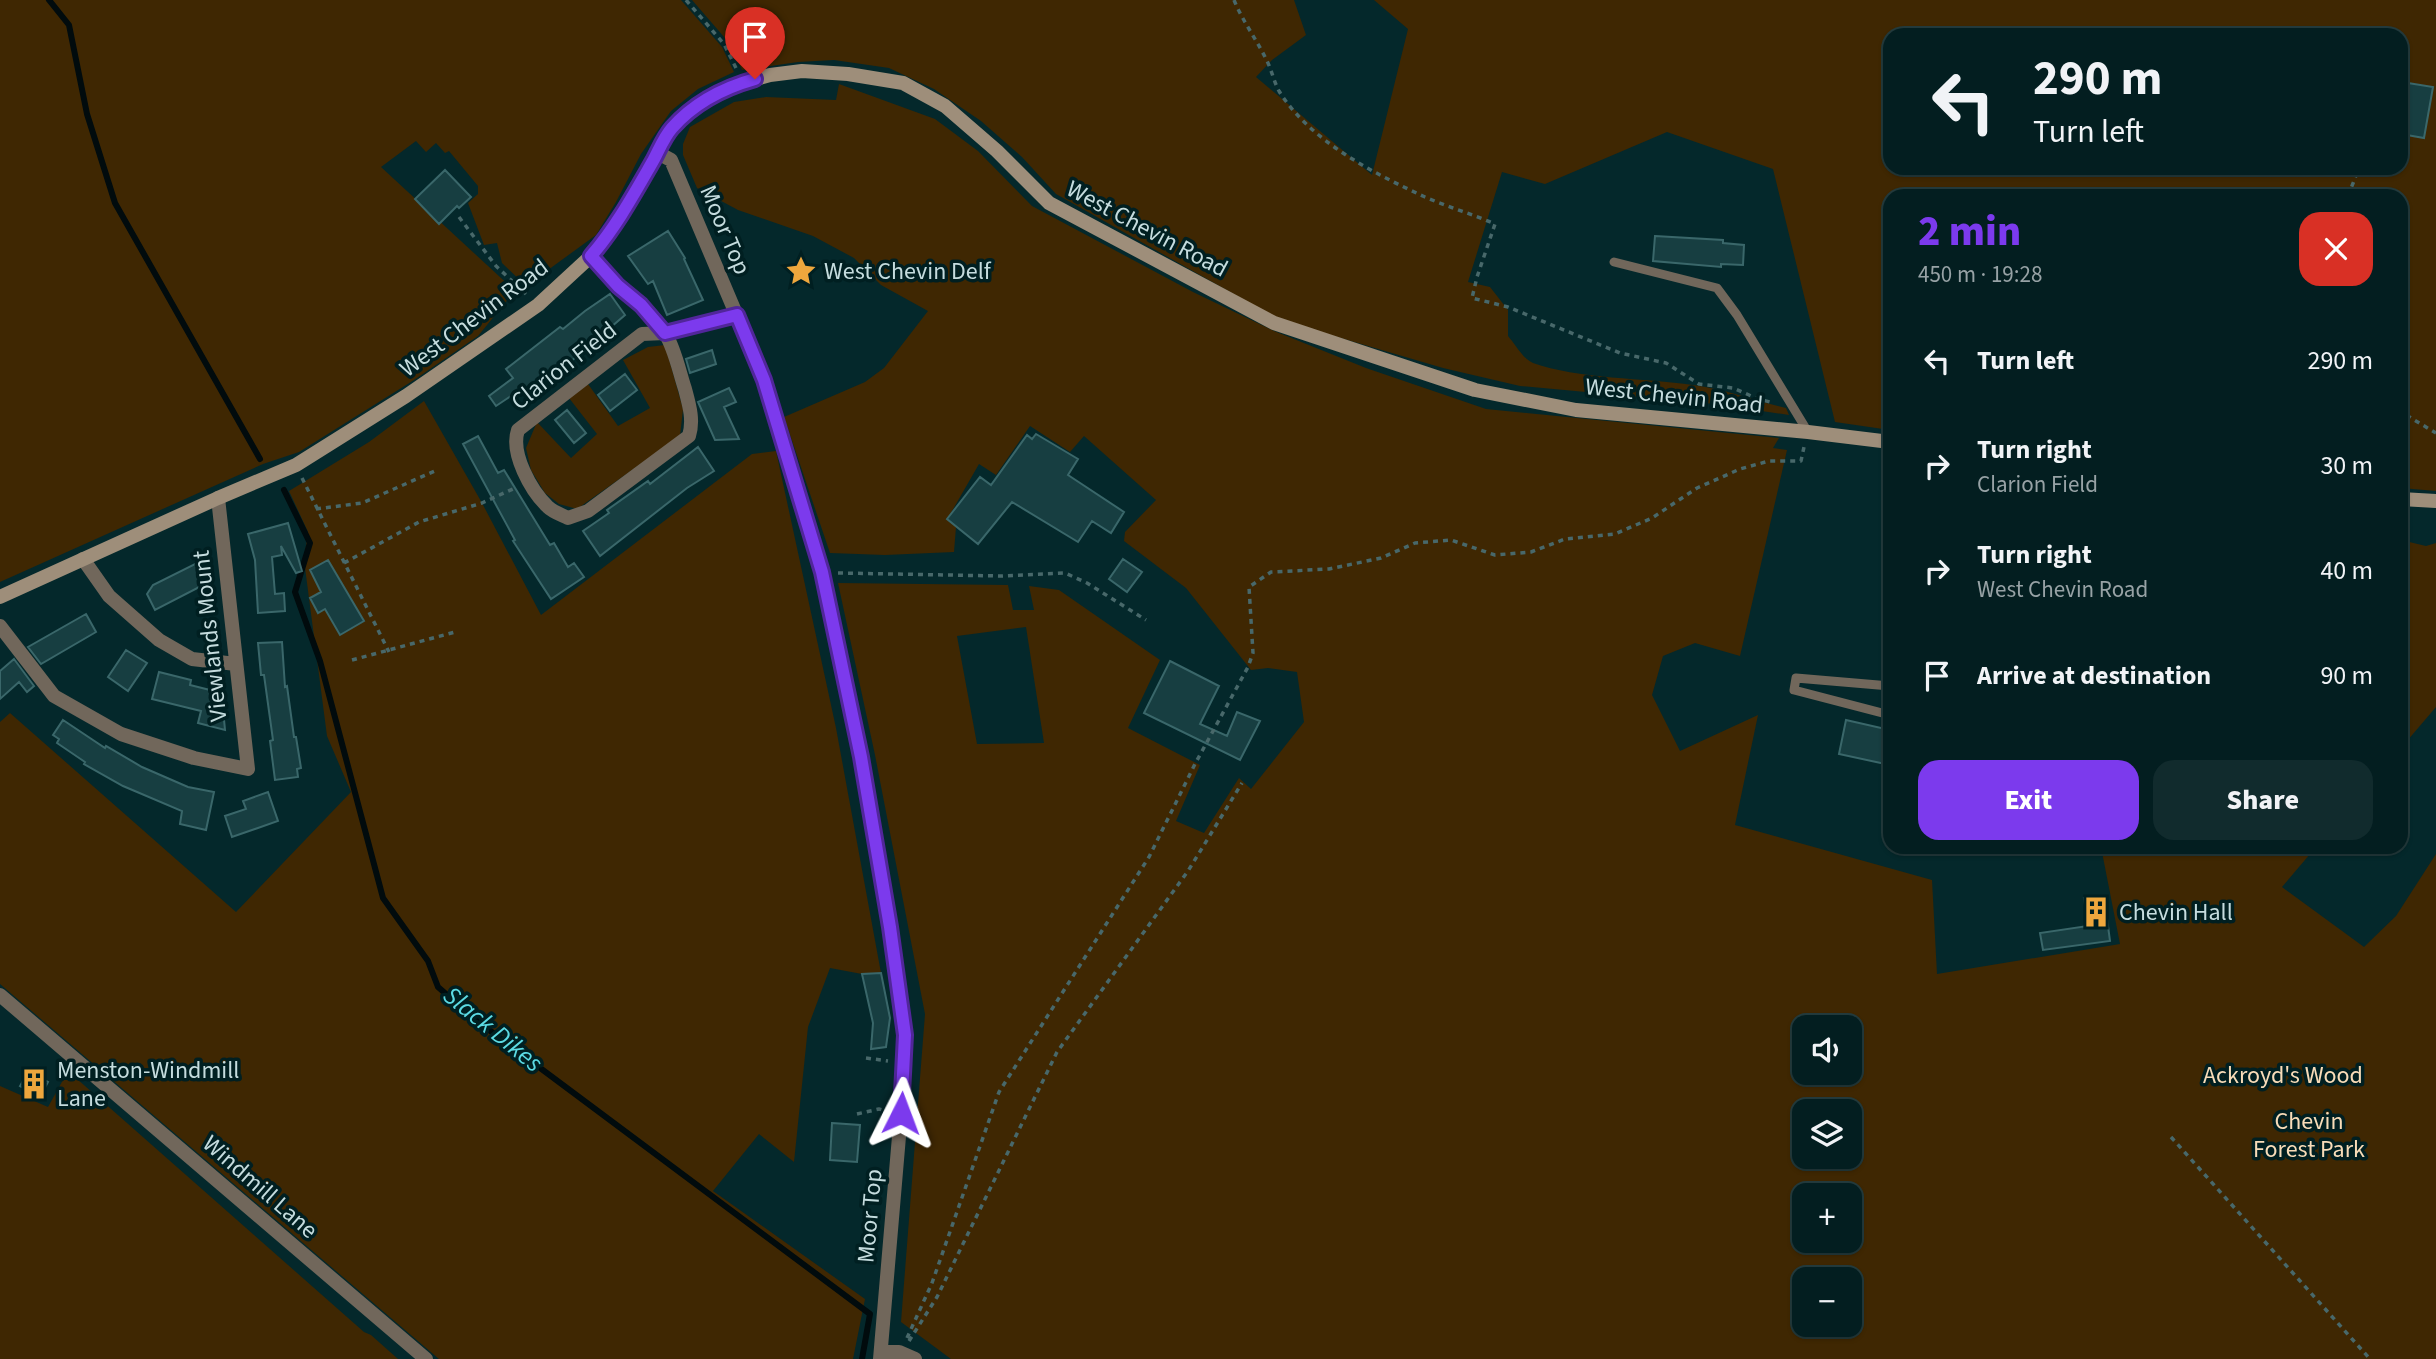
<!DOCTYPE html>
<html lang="en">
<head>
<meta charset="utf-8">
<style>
  body { margin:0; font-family:"Source Sans 3",sans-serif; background:#112b2d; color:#f1f3f6; height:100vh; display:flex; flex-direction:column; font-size:26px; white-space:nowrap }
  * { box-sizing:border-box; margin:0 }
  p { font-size:23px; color:#97a2a5 }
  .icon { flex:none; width:38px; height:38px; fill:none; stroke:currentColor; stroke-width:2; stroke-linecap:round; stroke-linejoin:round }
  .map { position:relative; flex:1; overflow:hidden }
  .drawer { position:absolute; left:1883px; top:189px; width:525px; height:665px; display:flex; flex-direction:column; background:#031e20; border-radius:21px; box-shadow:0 2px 5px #0004,0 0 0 2px #243c3e }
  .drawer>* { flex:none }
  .hud { position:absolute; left:1883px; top:28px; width:525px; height:147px; border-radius:21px; box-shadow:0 2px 5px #0004,0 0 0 2px #243c3e; background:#031e20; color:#f1f3f6; overflow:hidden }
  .buttons { position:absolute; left:1792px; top:1015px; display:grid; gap:14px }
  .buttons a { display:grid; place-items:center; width:70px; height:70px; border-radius:14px; background:#031e20; box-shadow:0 2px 5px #0004,0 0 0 2px #243c3e; font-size:35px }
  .pin { position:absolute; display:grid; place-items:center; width:60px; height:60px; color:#fff; margin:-72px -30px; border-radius:50% 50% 50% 0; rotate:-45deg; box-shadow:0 0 7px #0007 }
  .pin .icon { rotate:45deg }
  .me { position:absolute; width:77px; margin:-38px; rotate:3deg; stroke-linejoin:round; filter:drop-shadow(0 0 5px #0008) }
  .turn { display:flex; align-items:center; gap:24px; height:147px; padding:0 35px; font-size:32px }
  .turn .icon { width:91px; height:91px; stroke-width:2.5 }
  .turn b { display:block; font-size:49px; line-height:60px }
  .round { display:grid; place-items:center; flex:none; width:74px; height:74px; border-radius:21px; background:#112b2d }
  .head { display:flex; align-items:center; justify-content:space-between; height:119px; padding:0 35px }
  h1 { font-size:42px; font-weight:800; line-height:52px; color:#7c3aed }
  .primary-button { display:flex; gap:14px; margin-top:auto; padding:14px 35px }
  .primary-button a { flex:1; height:80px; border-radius:21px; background:#7c3aed; color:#fff; font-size:28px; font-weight:800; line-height:80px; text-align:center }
  .primary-button a+a { background:#112b2d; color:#f1f3f6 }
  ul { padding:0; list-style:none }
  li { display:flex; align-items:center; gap:21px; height:105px; padding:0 35px }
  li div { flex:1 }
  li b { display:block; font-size:26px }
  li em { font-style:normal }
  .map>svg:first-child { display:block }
</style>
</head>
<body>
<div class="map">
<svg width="2436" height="1359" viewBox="0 0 2436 1359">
  <rect width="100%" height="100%" fill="#04282b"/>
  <path fill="#3f2702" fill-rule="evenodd" d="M0,0H681L722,47L734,72L698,89L671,111L641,154L616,202L596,235L526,286L502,263L497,243L484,245L468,203L478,194V186L449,151L445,153L436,143L426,152L416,141L381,167L515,291L478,336L414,380L299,452L263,464L0,582Z
    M692,0H1294L1306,35L1272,60L1256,77L1372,175L1408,29L1374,0H2436V491L2401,488V196H1890V430L1835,422L1773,169L1667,132L1545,184L1502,172L1468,282L1490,287L1508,310V336C1515,344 1524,360 1533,363C1577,379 1645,378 1693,385C1725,389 1755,401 1786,408L1789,415L1715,404L1520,386L1443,368L1317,331L1271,315L1056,194L1022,157L981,121L934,89L889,68L834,60L798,62L742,70L731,45ZM1890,35H2401V168H1890Z
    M839,84L935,119L978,151L1032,206L1193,292L1274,331L1366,368L1486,409L1779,438L1773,448L1787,450L1740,656L1695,643L1663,656L1652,695L1680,751L1758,715L1735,825L1932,880L1937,974L2120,944L2101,847H2316L2282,887L2364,947L2396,916L2436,854V1359H951L901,1322L925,1014L875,755L838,583L1008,585L1013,610H1034L1029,586L1059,590L1160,660L1128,728L1200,765L1176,821L1204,833L1239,778L1251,789L1304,722L1297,672L1268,668L1251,670L1186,588L1124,541L1125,532L1156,500L1084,436L1070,452L1030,426L996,475L979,464L948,518L956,527L954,552L885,555L830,553L784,417L865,382L884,368L928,311L881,285L854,258L813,236L738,210L697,188L683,155V144L690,127L734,102L766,97L836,100ZM1026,627L1044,743L977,744L957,636ZM1804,1027H1850V1073H1804ZM1804,1111H1850V1157H1804ZM1804,1195H1850V1241H1804ZM1804,1279H1850V1325H1804Z
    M665,345L683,409L680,436L577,509L559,504L545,493L531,470L526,448L537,422L571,458L597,434L569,398L588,384L618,426L650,408L623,360L648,347Z
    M424,401L482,503L541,615L752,454L776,451L836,728L881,973L862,974L830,968L808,1027L794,1162L759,1134L713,1191L865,1299L853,1359H439L0,984V722L10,713L236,912L351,792L327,736L304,560L308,532L289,491L369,442Z
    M2401,540L2426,546L2436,543V707L2401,748Z
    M68,1071L364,1332L371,1335L398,1359H0V1086L48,1107Z"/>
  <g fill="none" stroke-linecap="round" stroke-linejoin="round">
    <path stroke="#010b0d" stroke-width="6" d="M49,0L69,25L87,114L115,203L260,459
      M284,490L310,543L295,592L320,661L383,898L428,961L438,987L477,1021L870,1314L862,1359"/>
  </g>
  <path fill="#173e41" stroke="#3a676a" stroke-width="2" d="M2408,83L2433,87L2424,138L2401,134Z
    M445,170L471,197L459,208L457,206L439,224L415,199Z
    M668,231L685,258L684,259L703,300L667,315L653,281L648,284L628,256Z
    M1655,236L1723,240V243L1744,245L1743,265L1721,264V267L1653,261Z
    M610,294L625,315L548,381L525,396L520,390L496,406L489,396L513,378L506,369L560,327L563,329L585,311Z
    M712,350L716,364L690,373L686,359Z
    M625,374L637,390L610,411L598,395Z
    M729,388L736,402L724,407L739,439L715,440L698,402Z
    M567,410L586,433L574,443L555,420Z
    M1036,434L1078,459L1068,475L1124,512L1111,533L1092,521L1078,542L1012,502L978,544L947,519L980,477L991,485L1027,435L1032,439Z
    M478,436L498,473L504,470L550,545L554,543L568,567L574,563L584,577L551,599L513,541L515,540L463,444Z
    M698,447L714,471L687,488L600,556L583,531L609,513L607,510L648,481L650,484Z
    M288,523L302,571L296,573L281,546L282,555L272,557L275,594L284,593L285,611L258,613L255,560L248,534Z
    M1123,559L1142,572L1127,592L1109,579Z
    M328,560L364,621L340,635L325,609L318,613L310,598L321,592L310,570Z
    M201,561L211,581L155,610L147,594L153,585Z
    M86,614L96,632L41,664L28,647Z
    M282,642L285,687L287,686L294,737H296L301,768L297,769L298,777L275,780L270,741L273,740L264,675H261L258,643Z
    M126,650L147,663L128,691L108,677Z
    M14,659L34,686L27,692L19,682L0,699V671Z
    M1170,661L1219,686L1200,724L1227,736L1237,712L1260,721L1240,760L1144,713Z
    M159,672L191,680L190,685L222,693L218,707L223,709L225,730L198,723L201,711L152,699Z
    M63,720L105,748L106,746L142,767L188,787L214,792L206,830L180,824L182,811L123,786L84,764L85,762L57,743L59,739L53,735Z
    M1846,720L1890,730V765L1839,754Z
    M268,792L278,821L232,837L225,816L246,809L243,801Z
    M2104,896L2110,941L2043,950L2040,933L2088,926L2084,898Z
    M881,973L890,1018L886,1047L871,1049L873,1023L862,974Z
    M28,1072L48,1082L40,1097L20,1086Z
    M832,1123L860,1125L857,1162L830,1160Z"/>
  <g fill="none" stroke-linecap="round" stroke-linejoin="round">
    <path stroke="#48686a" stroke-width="3.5" stroke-dasharray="5 5" stroke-linecap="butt" d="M686,0L724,44L736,68
      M1234,0C1243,22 1257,40 1267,61C1272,71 1274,82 1279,91C1310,141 1373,173 1425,197C1448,207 1472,214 1495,224L1477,277L1472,298L1508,307L1620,353L1666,363L1699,384L1733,388L1758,399L1774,403
      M2348,196L2359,168
      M459,217L496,266L526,294
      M2401,298L2404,313L2401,353
      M2401,366L2402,398L2406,415L2436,433
      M302,478L389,652
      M316,509L362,503L435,471
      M344,563L419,522L482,503L515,488
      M838,573L1002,576L1065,573L1087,583L1146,620
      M352,660L455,632
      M866,1058L888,1061
      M857,1114L879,1109L886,1111
      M2171,1137L2370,1359
      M907,1338L932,1283L999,1092L1149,857L1195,764L1248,667L1253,653L1249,587L1271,572L1329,569L1381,558L1415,543L1451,540L1495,555L1531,552L1565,539L1615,534L1652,518L1697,488L1740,469L1769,461H1801L1804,447
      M909,1341L937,1297L1057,1052L1188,871L1242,783"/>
    <path stroke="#71675b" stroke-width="9" d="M1614,262L1717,288L1737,315L1808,432
      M1890,686L1796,678L1794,690L1890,715"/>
    <path stroke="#71675b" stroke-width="14" d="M658,153L671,160L764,380L822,572L861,757L890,927L905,1035L901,1113L880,1359
      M591,256C612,285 647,302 665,333C675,349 679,371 685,389C689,404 694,420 689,436L588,511L568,518C562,515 553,512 548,507C531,491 510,453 518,430L642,334L665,333L736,315
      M83,559L109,596L159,640L192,659L236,664
      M0,626L54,696L121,734L194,758L248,769L218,498
      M0,995L426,1359
      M882,1352H899L915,1359"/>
    <path stroke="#9e8e7a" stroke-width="14" d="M2401,499L2436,501
      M0,597L218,498L296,465L406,396L538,305L591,256L608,236L626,209L670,131L690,111L715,94L739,84L770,75L802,71L848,74L903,83L945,106L997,151L1049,203L1274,323L1475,390L1576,410L1808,432L1890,442"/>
  </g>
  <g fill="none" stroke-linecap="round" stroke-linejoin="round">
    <g stroke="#51269a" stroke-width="18">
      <path id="route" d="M755,79C723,88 694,103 672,128C664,137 659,150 653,161C634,194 616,227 591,256L618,286L641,305L665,333L737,315L764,380L822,572L861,757L890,927L905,1035L901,1113"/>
    </g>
    <use href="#route" stroke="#7c3aed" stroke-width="12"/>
  </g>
  <defs>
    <g id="sight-bare" transform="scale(2.415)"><path d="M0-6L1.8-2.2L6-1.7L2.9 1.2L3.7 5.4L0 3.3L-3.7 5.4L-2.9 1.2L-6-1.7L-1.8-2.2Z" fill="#eea73d" stroke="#001f21" stroke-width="2.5" paint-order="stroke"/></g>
    <g id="building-bare" transform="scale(2.415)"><path d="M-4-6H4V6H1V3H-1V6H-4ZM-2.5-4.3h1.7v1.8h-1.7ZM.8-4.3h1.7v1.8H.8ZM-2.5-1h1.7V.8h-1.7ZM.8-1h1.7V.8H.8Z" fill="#eea73d" stroke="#001f21" stroke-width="2.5" paint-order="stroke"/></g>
  </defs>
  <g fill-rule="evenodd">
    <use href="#sight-bare" x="801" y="271"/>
    <use href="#building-bare" x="2096" y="912"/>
    <use href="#building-bare" x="34" y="1084"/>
  </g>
  <g text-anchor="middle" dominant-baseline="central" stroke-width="7" stroke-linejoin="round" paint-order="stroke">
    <g font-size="24" fill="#c5dcde" stroke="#001f21">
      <text transform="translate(1147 229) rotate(28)">West Chevin Road</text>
      <text transform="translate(725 230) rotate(67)">Moor Top</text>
      <text transform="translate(474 318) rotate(-37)">West Chevin Road</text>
      <text transform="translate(564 366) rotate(-38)">Clarion Field</text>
      <text transform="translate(1674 396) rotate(6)">West Chevin Road</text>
      <text transform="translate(210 636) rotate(-96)">Viewlands Mount</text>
      <text transform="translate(260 1187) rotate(41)">Windmill Lane</text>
      <text transform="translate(870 1216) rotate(-85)">Moor Top</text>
    </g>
    <g font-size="24" fill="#c5dcde" stroke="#001f21" text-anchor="start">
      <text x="824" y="271">West Chevin Delf</text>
      <text x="2119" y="912">Chevin Hall</text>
      <text x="57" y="1070">Menston-Windmill<tspan x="57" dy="28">Lane</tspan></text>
    </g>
    <g font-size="24" fill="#f8dcb8" stroke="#001f21">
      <text x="2283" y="1075">Ackroyd's Wood</text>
      <text x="2309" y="1121">Chevin<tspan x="2309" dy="28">Forest Park</tspan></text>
    </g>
    <g font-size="26" font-style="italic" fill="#5bdae3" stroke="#001f21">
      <text transform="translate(493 1029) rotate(39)">Slack Dikes</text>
    </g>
  </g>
</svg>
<div class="buttons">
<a><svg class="icon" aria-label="sound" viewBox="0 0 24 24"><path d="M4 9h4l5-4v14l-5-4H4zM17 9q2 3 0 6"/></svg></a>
<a><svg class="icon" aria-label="layers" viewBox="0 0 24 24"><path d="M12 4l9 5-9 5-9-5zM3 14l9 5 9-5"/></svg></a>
<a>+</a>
<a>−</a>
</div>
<div class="pin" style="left:755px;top:79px;background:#d93025"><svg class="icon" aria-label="arrive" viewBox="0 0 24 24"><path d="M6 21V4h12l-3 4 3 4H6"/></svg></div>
<svg class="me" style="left:901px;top:1113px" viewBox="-20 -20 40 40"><path d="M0-17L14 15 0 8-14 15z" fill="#7c3aed" stroke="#fff" stroke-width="4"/></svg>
<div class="hud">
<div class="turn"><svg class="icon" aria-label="left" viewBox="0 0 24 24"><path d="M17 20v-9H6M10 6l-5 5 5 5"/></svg><div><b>290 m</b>Turn left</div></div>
</div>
<section class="drawer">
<div class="head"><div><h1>2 min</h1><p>450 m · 19:28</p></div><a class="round" style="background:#d93025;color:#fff"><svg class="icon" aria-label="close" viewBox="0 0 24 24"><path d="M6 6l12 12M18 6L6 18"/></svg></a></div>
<ul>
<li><svg class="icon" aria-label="left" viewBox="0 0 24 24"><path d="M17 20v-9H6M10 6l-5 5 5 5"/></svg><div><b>Turn left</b></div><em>290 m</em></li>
<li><svg class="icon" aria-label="right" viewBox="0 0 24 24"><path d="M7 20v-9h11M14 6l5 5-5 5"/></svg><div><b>Turn right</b><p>Clarion Field</p></div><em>30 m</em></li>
<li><svg class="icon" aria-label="right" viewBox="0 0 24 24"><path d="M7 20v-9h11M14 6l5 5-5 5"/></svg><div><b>Turn right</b><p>West Chevin Road</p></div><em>40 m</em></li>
<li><svg class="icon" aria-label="arrive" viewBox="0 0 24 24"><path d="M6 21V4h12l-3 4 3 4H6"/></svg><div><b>Arrive at destination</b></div><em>90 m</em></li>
</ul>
<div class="primary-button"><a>Exit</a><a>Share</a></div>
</section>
</div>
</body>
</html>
